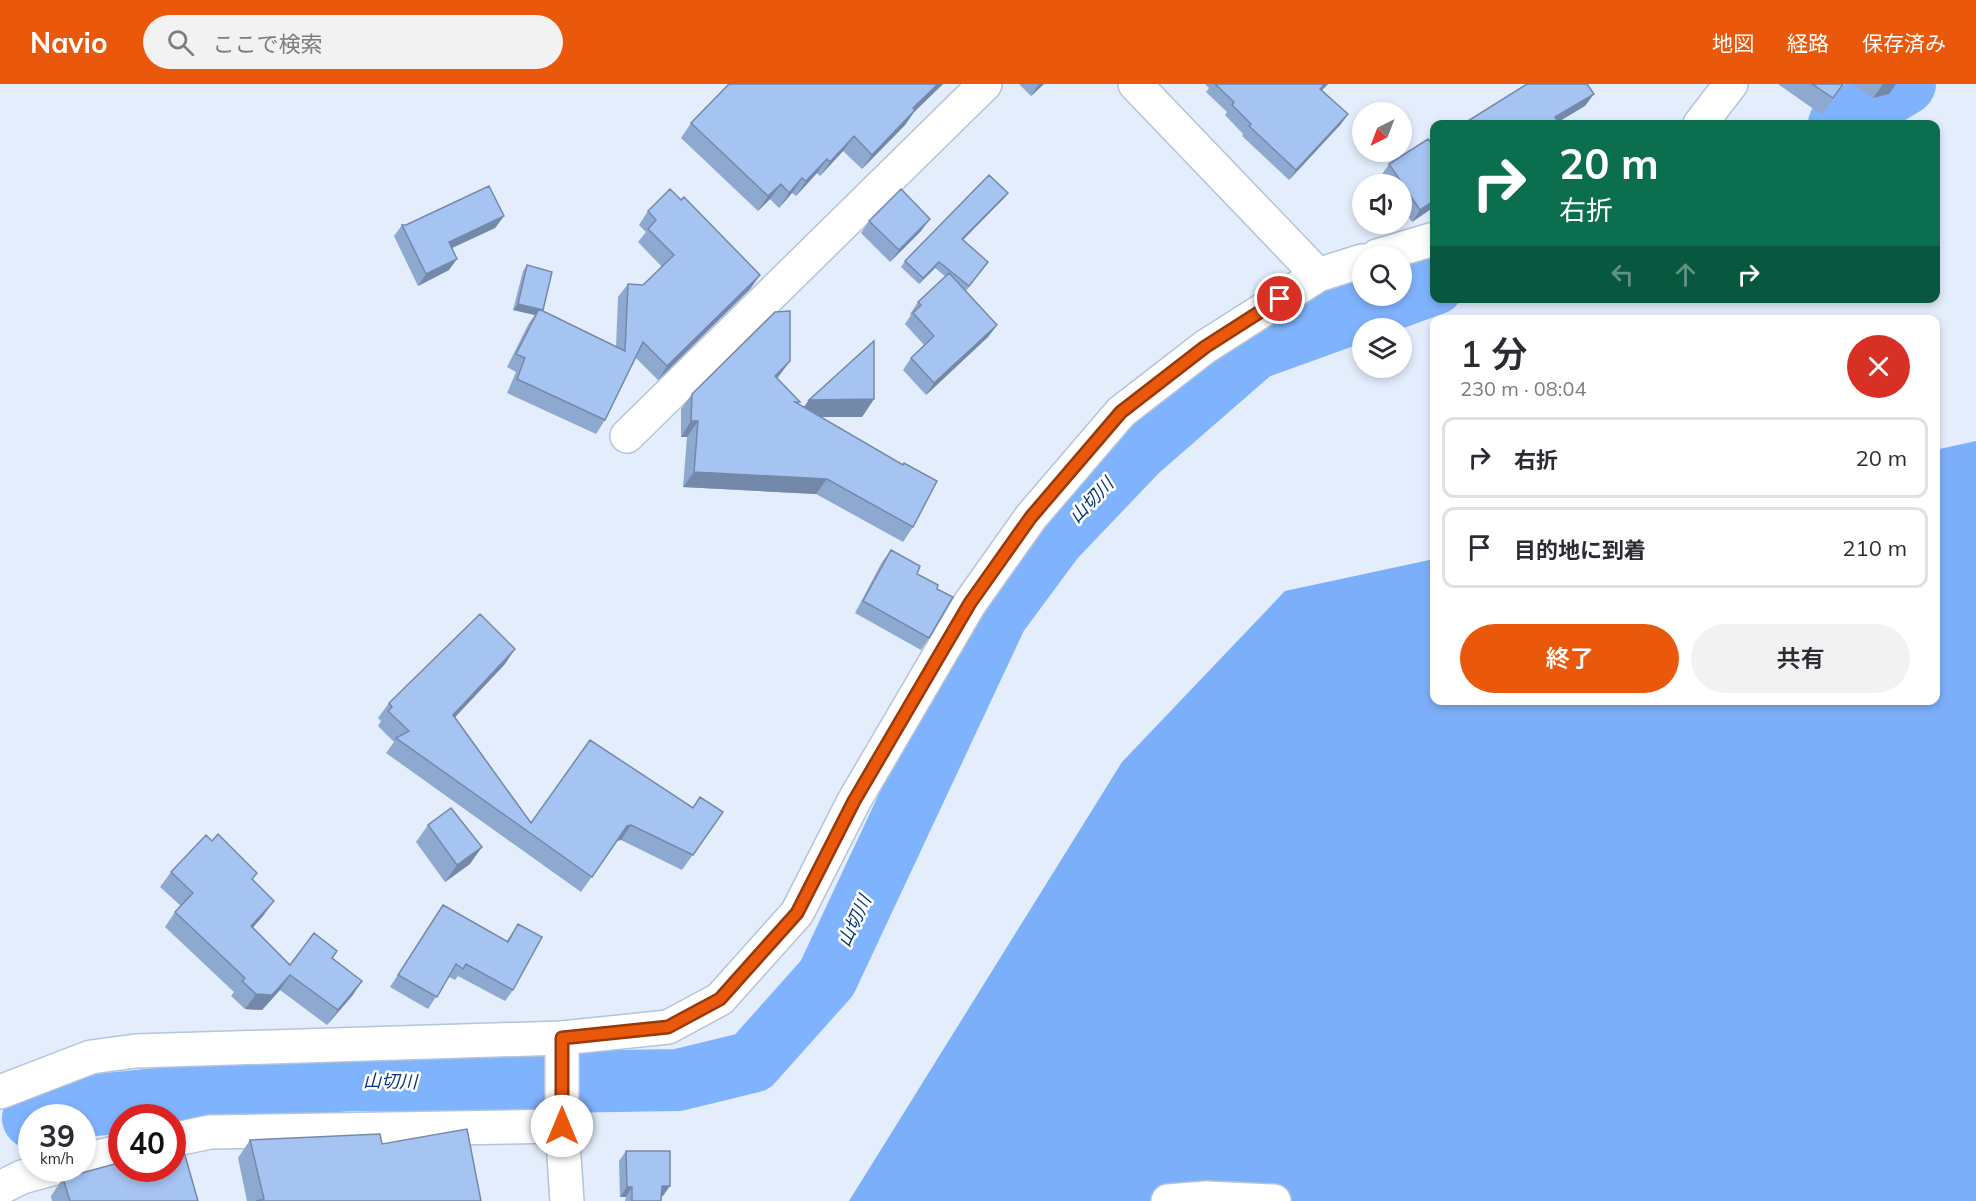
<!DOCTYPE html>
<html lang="ja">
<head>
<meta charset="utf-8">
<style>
  body { margin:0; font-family:Mulish,"Noto Sans JP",sans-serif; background:#f2f2f3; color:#2b2b33; height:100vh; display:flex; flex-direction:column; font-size:22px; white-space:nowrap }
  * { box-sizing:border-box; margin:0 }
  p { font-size:20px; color:#7c7c81 }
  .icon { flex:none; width:33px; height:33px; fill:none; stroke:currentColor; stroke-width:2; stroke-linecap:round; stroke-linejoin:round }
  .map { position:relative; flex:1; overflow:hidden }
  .side { position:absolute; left:1430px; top:231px; width:510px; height:390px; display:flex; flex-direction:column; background:#fff; border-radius:12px; box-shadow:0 3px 9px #0003 }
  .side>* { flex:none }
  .banner { position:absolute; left:1430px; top:36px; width:510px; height:183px; border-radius:12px; box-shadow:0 3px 9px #0003; background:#0b6e4f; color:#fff; overflow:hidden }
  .needle { width:39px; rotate:222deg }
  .fabs { position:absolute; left:1352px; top:18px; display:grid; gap:12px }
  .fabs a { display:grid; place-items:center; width:60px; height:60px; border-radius:50%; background:#fff; box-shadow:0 3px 9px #0003; font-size:30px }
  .speed { position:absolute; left:18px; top:1020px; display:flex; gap:12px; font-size:30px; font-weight:700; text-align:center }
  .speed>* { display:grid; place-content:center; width:78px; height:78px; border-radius:50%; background:#fff; box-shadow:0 3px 9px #0003; line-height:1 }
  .speed small { font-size:15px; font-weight:400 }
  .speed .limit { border:9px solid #d22; background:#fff; color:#111 }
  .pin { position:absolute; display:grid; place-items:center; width:51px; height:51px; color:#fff; margin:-26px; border:3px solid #fff; border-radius:50%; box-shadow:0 2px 6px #0007 }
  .me { position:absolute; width:66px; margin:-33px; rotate:0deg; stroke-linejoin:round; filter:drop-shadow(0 0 4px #0008) }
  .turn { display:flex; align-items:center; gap:21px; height:126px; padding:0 30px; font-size:27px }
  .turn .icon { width:78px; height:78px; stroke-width:2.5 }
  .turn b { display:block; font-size:42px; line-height:51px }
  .lanes { display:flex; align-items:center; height:57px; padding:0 30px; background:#0003; justify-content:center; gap:30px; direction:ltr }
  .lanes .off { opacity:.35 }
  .round { display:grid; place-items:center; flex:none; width:63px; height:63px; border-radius:32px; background:#f2f2f3 }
  .summary { display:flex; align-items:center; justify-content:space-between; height:102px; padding:0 30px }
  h1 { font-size:36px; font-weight:600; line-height:45px }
  .cta { display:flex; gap:12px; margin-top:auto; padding:12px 30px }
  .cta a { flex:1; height:69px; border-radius:36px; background:#ea580c; color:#fff; font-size:24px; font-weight:600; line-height:69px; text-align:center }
  .cta a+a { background:#f2f2f3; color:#2b2b33 }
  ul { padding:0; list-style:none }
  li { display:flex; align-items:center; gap:18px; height:81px; margin:0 12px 9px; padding:0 18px; border:3px solid #e1e1e2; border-radius:12px }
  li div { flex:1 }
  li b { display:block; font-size:22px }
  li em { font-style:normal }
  header { display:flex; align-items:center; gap:36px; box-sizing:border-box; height:84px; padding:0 30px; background:#ea580c; color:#fff }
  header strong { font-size:28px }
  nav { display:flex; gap:33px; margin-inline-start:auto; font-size:21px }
  .search { width:420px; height:54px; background:#f2f2f3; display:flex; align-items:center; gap:15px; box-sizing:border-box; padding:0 21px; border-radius:33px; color:#7c7c81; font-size:22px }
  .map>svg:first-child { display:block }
</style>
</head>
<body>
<header>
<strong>Navio</strong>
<div class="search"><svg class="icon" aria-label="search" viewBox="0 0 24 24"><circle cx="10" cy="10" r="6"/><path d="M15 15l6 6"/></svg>ここで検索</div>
<nav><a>地図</a><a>経路</a><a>保存済み</a></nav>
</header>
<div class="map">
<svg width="1976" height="1117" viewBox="0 0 1976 1117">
  <rect width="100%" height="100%" fill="#e3edfc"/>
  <path fill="#7caffa" d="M1976,357V1117H849L1122,678L1285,507L1434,475V616H1935V366Z"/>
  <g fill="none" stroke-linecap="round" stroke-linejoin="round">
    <path stroke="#80b3fe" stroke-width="62" d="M1839,40L1905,0
      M33,1034L45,1026L350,996L498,999L678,996L752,978L827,894L997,531L1054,454L1138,366L1254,265L1434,200"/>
    <g stroke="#b3c4db" stroke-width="36">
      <path id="street" d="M1135,0L1318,191
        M1700,40L1731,0
        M1377,172L1434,155
        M627,352L985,0
        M0,1008L91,973L136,967L562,954L668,943L720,915L797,829L854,717L970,519L1031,433L1121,328L1205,263L1318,191L1362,177
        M172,1056L210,1048L562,1042
        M82,1077L122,1067
        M0,1104L22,1093L55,1084"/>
    </g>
    <g stroke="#b3c4db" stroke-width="36">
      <path id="secondary" d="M562,954V1042L567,1117
        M1168,1117L1206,1114L1274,1117"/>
    </g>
    <use href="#street" stroke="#fff" stroke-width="33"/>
    <use href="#secondary" stroke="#fff" stroke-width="33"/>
  </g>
  <path fill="#8ea9d0" d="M729,0H943L914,28L905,41L862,85L843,67L820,92L817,89L796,112L792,109L779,124L770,115L758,127L681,54L691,39Z
    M1019,0H1044L1031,12Z
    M1205,0H1328L1322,6L1348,30L1341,40L1289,96L1242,52L1243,50L1225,31L1227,28L1206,8L1209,4Z
    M1778,0H1843L1822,31Z
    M1852,0H1896L1889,10L1873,14Z
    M1389,80L1434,123L1412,138L1401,122V100H1387L1381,92Z
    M1008,109L1003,115L963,156L988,178L966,207L997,241L988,253L926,311L903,286L911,274L924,261L905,240L911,231L910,230L918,218L946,193L935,184L919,200L901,183L905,177Z
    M648,127L751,204L658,296L636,274L605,336L596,350L507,309L516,288L507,283L529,239L535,231L513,226L523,187L527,181L543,226V227L616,263L618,213L628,200L643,201L662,183L638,158L646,148L639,141Z
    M504,132L495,144L452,164L449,186L418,202L394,152L402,141H406Z
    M869,137L921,147L890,178L861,149Z
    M790,277L777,294L798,320L804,323L809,316L874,315L862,333H821L913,443L903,458L816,410L683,403L687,353H681V325L692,310Z
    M891,466L917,490L937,505L929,554L921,566L855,529L882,478Z
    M505,580L455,633L531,739L693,724L723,728L682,786L621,756L617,757L581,808L386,669L394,658L378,642L381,637L378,634L389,619Z
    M428,741L470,780L445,798L416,758Z
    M171,788L252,795L263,832L253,843L290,881L332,874L362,897L352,912L327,941L280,906L262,926L245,925L231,912L234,908L165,843L175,828L181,822L160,803Z
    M443,821L506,858L518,840L513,906L505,917L458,892L455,896L449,893L428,925L390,903Z
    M250,1056L382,1060L481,1117H247L238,1074Z
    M626,1067L663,1112H661V1117H625L626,1113H620L619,1077Z
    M63,1094L198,1117H52L51,1112Z"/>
  <path fill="#7489a9" d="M938,0H943L914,28L905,41L862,85L872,71L913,24Z
    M1039,0H1044L1031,12Z
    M1325,0H1328L1313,15L1320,5Z
    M1883,0H1896L1889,10L1873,14Z
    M1594,10L1585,22L1555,40V33Z
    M1348,30L1341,40L1289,96L1296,86Z
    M854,52L843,67L820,92L830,78Z
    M827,75L817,89L796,112L806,97Z
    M802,94L792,109L779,124L789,109Z
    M781,100L770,115L758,127L768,112Z
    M1008,109L1003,115L958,161L962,155Z
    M1434,117V123L1412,138L1420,126Z
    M504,132L495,144L441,169L449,158Z
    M930,135L921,147L890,178L899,166Z
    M457,175L449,186L418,202L426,190Z
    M939,178L935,184L919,200L923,194Z
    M760,191L751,204L658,296L667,282Z
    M518,220L543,226L539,232V225L535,231L513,226Z
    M997,241L988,253L926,311L934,299Z
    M790,277L779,292L764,307L775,292Z
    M874,315L862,333H797L809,316Z
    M691,337H698L687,353H681Z
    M694,388L827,395L816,410L683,403Z
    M515,565L505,580L443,646L453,631Z
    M631,741L621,756L617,757L627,742Z
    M482,763L470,780L445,798L457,781Z
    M274,817L263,832L241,857L251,842Z
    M290,891L280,906L262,926L245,925L256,910Z
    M362,897L352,912L327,941L338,926Z
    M662,1102H670L663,1112H655Z
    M627,1103H632L626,1113H620Z"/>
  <path fill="#a5c4f2" stroke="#7489a9" stroke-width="1.5" d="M729,0H938L913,24L915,26L872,71L854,52L830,78L827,75L806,97L802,94L789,109L781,100L768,112L691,39Z
    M1215,0H1325L1320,5L1348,30L1296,86L1249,42L1251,40L1232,21L1234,18Z
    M1527,0H1587L1594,10L1555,33L1560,40H1463Z
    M1812,0H1843L1833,14Z
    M1428,55L1432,60L1434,59V117L1420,126L1389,80Z
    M989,91L1008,109L962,155L988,178L969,202L939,178L923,194L905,177Z
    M489,102L504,132L449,158L457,175L426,190L402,141H406Z
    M670,105L681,116L684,113L760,191L667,282L643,258L605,336L517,295L525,274L516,270L539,225L625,267L628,200L643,201L674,171L648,145L656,136L648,127Z
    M901,105L930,135L899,166L869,137Z
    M527,181L552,188L543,226L518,220Z
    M949,189L997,241L934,299L911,274L934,252L913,229L921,221L918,218Z
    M790,227V277L775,292L800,318H795L903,381L904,379L937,397L913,443L827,395L694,388L698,337H691L692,310L775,228Z
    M874,257V315L809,316Z
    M891,466L920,482L917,490L938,501L937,505L953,513L929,554L863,517Z
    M480,530L515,565L453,631L531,739L590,656L693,724L700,713L723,728L693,771L631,741L627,742L592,793L396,654L409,647L388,627L392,623L389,619Z
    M451,724L482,763L457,781L428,741Z
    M218,750L257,789L252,795L274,817L251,842L290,881L314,849L337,867L332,874L362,897L338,926L290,891L272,911L256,910L242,897L245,894L175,828L193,809L171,788L206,751L212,757Z
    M443,821L508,858L518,840L542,853L513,906L466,880L463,885L456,880L437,913L398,891Z
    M467,1045L481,1117H256L264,1115L250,1056L380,1050L382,1060Z
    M182,1061L198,1117H70L63,1094L122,1078V1084H172V1064Z
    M626,1067H670V1102H662L661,1117H632V1103H627Z"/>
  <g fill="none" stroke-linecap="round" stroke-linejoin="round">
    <g stroke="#983908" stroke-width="15">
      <path id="route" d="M562,1042V954L668,943L720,915L797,829L854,717L970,519L1031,433L1121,328L1205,263L1280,215"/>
    </g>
    <use href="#route" stroke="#ea580c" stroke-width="10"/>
  </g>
  <g text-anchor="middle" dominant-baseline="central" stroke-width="5" stroke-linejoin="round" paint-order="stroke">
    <g font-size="18" font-style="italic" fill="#043677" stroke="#fff">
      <text transform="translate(1091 416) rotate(-46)">山切川</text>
      <text transform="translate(854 837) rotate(-65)">山切川</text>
      <text transform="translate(390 997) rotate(1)">山切川</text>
    </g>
  </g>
</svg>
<div class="fabs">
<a><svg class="needle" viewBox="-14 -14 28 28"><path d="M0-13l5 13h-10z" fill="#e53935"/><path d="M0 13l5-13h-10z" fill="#7c7c81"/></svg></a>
<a><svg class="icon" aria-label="sound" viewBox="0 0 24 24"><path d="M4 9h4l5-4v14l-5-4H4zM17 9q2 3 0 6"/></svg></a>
<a><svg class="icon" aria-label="search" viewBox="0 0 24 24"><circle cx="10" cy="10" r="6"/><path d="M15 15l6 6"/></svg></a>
<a><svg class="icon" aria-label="layers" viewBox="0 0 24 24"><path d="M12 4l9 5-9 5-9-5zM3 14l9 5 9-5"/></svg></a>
</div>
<div class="speed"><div>39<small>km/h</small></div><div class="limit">40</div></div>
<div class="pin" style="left:1280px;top:215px;background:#d93025"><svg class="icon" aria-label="arrive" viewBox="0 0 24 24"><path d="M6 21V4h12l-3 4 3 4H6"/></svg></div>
<svg class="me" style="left:562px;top:1042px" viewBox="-20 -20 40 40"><circle r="19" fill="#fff"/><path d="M0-13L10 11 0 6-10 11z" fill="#ea580c"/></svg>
<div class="banner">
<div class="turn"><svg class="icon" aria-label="right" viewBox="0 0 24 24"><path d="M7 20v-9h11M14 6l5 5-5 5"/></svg><div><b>20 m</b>右折</div></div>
<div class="lanes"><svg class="icon off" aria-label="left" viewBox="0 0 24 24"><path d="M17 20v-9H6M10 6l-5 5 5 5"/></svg><svg class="icon off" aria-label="ahead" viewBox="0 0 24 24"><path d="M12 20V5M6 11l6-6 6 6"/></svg><svg class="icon" aria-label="right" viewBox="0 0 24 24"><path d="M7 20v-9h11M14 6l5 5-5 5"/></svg></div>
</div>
<section class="side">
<div class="summary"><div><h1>1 分</h1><p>230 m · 08:04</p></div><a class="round" style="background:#d93025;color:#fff"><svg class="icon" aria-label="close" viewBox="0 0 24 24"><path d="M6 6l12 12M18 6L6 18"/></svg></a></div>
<ul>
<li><svg class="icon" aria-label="right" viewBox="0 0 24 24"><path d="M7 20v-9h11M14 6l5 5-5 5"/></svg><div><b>右折</b></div><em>20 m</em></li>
<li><svg class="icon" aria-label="arrive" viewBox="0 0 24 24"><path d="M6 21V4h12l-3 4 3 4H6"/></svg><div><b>目的地に到着</b></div><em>210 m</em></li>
</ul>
<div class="cta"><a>終了</a><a>共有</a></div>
</section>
</div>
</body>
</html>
